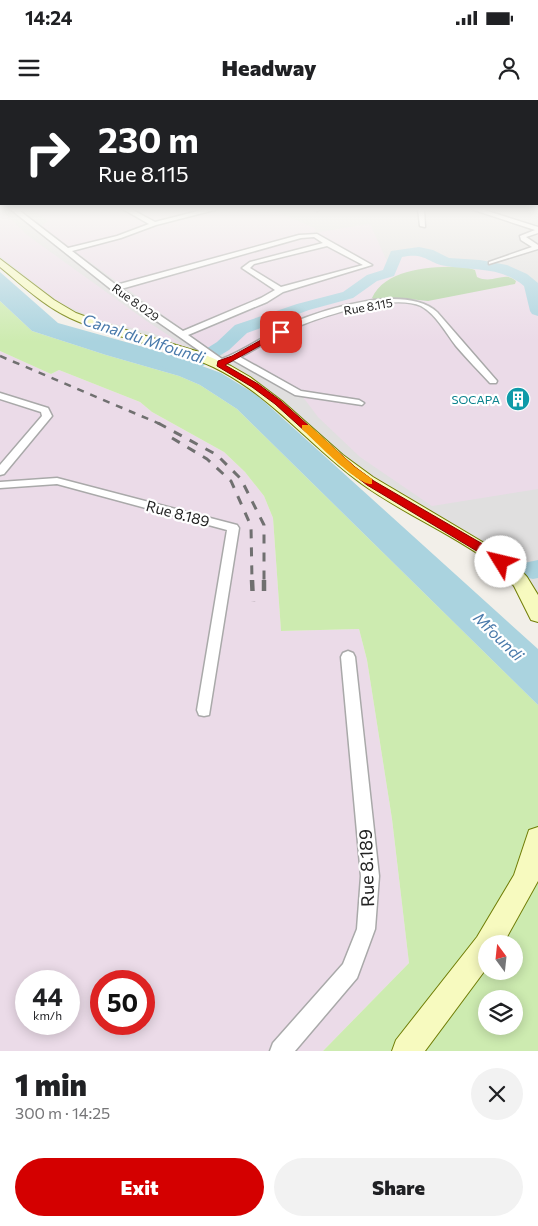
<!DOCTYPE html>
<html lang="en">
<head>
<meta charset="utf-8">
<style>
  body { margin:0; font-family:Commissioner,sans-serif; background:#f2f2f2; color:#202124; height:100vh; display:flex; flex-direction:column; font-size:19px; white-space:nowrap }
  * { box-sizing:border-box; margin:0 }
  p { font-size:16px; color:#757577 }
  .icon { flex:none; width:28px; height:28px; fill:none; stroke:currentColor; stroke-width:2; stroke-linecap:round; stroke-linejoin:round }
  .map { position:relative; height:951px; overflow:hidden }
  .panel { display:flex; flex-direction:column; background:#fff; flex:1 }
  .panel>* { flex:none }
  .top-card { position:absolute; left:0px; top:0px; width:539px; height:105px; box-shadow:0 2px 12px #0003; background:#202124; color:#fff; overflow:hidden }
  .needle { width:32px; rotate:345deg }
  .fabs { position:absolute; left:478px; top:835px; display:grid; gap:10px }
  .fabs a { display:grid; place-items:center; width:45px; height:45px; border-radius:50%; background:#fff; box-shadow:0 2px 12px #0003; font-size:25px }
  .speed { position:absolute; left:15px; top:870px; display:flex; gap:10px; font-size:25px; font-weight:700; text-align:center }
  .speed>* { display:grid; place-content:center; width:65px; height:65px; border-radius:50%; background:#fff; box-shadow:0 2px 12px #0003; line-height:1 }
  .speed small { font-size:12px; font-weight:400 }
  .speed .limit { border:8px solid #d22; background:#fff; color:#111 }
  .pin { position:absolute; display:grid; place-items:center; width:42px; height:42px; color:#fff; margin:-21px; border-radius:10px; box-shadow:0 2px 8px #0006 }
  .me { position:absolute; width:55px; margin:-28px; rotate:306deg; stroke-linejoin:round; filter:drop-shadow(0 0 4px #0008) }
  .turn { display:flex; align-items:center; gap:18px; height:105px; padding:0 15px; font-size:22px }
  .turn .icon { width:65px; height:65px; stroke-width:2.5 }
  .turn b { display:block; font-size:35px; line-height:42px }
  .round { display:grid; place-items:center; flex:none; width:52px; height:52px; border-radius:26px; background:#f2f2f2 }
  .head { display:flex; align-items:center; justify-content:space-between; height:85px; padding:0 15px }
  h1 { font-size:30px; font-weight:800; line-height:38px }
  .button { display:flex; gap:10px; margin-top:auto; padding:10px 15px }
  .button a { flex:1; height:58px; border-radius:30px; background:#d40000; color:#fff; font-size:20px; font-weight:800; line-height:58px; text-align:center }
  .button a+a { background:#f2f2f2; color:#202124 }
  .status { display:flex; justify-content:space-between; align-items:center; height:35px; padding:0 25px; background:#fff; direction:ltr }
  .status svg { height:14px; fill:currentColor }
  header { display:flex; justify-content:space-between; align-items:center; height:65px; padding:0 15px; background:#fff; font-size:22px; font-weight:800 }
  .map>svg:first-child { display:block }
</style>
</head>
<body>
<div class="status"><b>14:24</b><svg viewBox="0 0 49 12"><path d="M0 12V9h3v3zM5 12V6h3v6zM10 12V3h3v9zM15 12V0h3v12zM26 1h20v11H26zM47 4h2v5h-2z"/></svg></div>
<header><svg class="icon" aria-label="menu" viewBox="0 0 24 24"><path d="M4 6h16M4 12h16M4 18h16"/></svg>Headway<svg class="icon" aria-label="person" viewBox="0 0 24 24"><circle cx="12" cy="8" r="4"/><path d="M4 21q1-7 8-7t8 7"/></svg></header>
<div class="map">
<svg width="538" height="951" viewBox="0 0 538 951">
  <rect width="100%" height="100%" fill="#f2efe9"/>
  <path fill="#e0dfdf" d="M0,108H538V515L513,472L402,403L228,269L58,208L0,162Z"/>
  <path fill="#ebdbe8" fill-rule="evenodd" d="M0,108L27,135L145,220L188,248L150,232L100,221L59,202L0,156Z
    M29,108H270L316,129L314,133L368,124L371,126L390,168L396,154L416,150L434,155L444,162L464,161L500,168L527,180L531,184L532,193L538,211V389L432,406L360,357L318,317L300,293L254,266L210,249L72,149L42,126L48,121Z
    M0,251L51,274L59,270L140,302L152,312L224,352L245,372L264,396L273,418L281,531L359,529L367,560L392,719L409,863L323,951H0ZM26,881H69V924H26ZM101,881H144V924H101Z"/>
  <path fill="#cdebb0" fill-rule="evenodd" d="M0,201L32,231L106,255L179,276L200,285L237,309L538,605V951H323L409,863L392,719L367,560L359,529L281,531L273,418L264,396L245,372L224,352L152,312L140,302L59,270L51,274L0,251ZM486,844H514V871H486ZM486,899H514V926H486Z"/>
  <path fill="#add19e" d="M466,167L475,170L477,177C493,185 505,170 516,181L515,184L428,201L409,199L375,200L372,198C386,167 437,166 466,167Z"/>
  <path fill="#aad3df" d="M0,172L58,223L172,255L221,273L257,295L538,549V605L237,309L200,285L179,276L106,255L32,231L0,201Z"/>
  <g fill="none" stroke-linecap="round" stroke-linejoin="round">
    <path fill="#aad3df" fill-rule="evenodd" d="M419,147L433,150L449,158L480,160L507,165L527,174L538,183V216L532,214L530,211L524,186C500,166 474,171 446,166C427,163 426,152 402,157L394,176L377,181L353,198L309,210L247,233L229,250L193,272C184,274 157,268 152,260L155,256L161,255L185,262L217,242L235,225L297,204L343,192L367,175L383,170L391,151Z
      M538,460V478L533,479L524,477L520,470L524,463Z"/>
    <g stroke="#a9a9a9" stroke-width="3">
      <path id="street" d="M9,108H16L68,148L117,136L149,124L121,108H129L155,122L210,108H222L156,125L121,138L72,151L116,185L299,135L317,134L372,165L283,192L267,202L188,235L222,259C245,250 265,235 287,225C323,209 405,183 437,212L497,281L496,283H490C479,271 467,259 456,246C446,233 436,214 421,206C393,193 322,216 294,228C275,236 258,248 240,257L301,291L359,300L364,303L362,305L295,295L233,260L225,263L224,268H218L217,263L112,190ZM314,137L323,143L250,162L242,168L275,190L261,198L183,231L121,189L301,138ZM327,146L363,165L281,187L250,168L254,164Z
        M312,108H319L320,109L317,111Z
        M418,108H424L425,127L420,126Z
        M468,108H478L538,127V133L526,137L538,145V149L489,164V162L532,147L521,140L520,136L535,130Z
        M0,293L48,308L52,316L4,374L0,375V365L42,316L41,312L0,299Z
        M57,378L237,425L239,428L209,615L204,616L199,615L197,610L227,430L57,384L0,388V382Z
        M348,551L353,553L355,557L379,776L375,829L357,878L295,951H270L273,943L343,864L357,829L361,776L341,557L343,553Z"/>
    </g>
    <g stroke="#707d05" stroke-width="2">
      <path id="secondary" d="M0,159L54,200L76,213L106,224L196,251L231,266L250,277L282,301L343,355L373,377L491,447L514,463L527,477L538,495V522L531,520L514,486L497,467C455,435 405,415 362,384C313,349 276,301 223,272C175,246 119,241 70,218C44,206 22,185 0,167Z
        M538,727V781L503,844H486V869L425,951H392L396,940L477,837L514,775L529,730Z"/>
    </g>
    <use href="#street" fill="#fff" fill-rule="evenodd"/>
    <use href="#secondary" fill="#f7fabf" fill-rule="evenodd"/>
    <path stroke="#707070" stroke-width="2.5" stroke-dasharray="7 7" stroke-linecap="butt" d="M0,256L160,324"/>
    <path stroke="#707070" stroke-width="3" stroke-dasharray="9 9" stroke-linecap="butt" d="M158,323L217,355L241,379L264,425V481
      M172,338L207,359L231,381L251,426L252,481"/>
    <path stroke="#707070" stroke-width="4.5" stroke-dasharray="11 11" stroke-linecap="butt" d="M252,480L253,502
      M264,480V500"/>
  </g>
  <linearGradient id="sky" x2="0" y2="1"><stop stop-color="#8fc0e4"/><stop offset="0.45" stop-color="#f9f8f5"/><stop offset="1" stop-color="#f9f8f5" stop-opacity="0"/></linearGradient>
  <rect width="538" height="242" fill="url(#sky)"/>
  <path fill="#d40000" stroke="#8a0000" d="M279,230L285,232L225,265L258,284L281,301L355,367L374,381L493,450L506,462L505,465H497L485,456L367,385L349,371L275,304L252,287L217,266L218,261L232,256Z"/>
  <path fill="#f59e0b" d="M302,325H309L355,367L372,379V384C358,386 314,340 302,329Z"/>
  <defs>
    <g id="building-disc" transform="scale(1.25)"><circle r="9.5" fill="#0f9aa8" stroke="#fff"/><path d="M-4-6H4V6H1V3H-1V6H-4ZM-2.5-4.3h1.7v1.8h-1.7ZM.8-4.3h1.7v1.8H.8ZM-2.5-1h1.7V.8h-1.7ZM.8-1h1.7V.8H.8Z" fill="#fff"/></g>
  </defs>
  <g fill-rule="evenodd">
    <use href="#building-disc" x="518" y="299"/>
  </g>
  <g text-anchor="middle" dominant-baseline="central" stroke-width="4.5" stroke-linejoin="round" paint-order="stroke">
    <g font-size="12" fill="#222" stroke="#fff">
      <text transform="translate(136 202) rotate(36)">Rue 8.029</text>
      <text transform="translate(368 206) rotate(-10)">Rue 8.115</text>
    </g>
    <g font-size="12" fill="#0d838f" stroke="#fff" text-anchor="end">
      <text x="500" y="299">SOCAPA</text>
    </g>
    <g font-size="15" fill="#222" stroke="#fff">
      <text transform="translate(178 413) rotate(15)">Rue 8.189</text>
    </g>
    <g font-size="16" font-style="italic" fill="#4a7aab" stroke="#fff">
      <text transform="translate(144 238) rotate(18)">Canal du Mfoundi</text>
      <text transform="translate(499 536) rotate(44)">Mfoundi</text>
    </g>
    <g font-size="18" fill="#222" stroke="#fff">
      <text transform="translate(366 768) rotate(-92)">Rue 8.189</text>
    </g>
  </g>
</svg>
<div class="fabs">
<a><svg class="needle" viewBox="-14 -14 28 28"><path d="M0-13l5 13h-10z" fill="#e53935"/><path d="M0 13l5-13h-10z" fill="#757577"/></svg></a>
<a><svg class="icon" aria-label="layers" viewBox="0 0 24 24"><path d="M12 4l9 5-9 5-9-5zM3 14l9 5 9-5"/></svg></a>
</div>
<div class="speed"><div>44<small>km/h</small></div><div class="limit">50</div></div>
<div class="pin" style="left:281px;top:232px;background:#d93025"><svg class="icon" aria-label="arrive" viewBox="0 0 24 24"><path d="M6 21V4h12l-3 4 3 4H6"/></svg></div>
<svg class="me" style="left:501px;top:462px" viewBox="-20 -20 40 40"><circle r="19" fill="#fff"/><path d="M0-13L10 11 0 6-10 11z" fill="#d40000"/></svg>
<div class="top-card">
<div class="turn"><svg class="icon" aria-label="right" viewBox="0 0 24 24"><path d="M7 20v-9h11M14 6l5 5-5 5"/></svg><div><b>230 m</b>Rue 8.115</div></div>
</div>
</div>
<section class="panel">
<div class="head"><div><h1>1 min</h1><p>300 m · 14:25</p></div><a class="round"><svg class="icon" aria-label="close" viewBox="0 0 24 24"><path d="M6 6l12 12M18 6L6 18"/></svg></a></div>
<div class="button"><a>Exit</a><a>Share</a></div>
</section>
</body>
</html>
